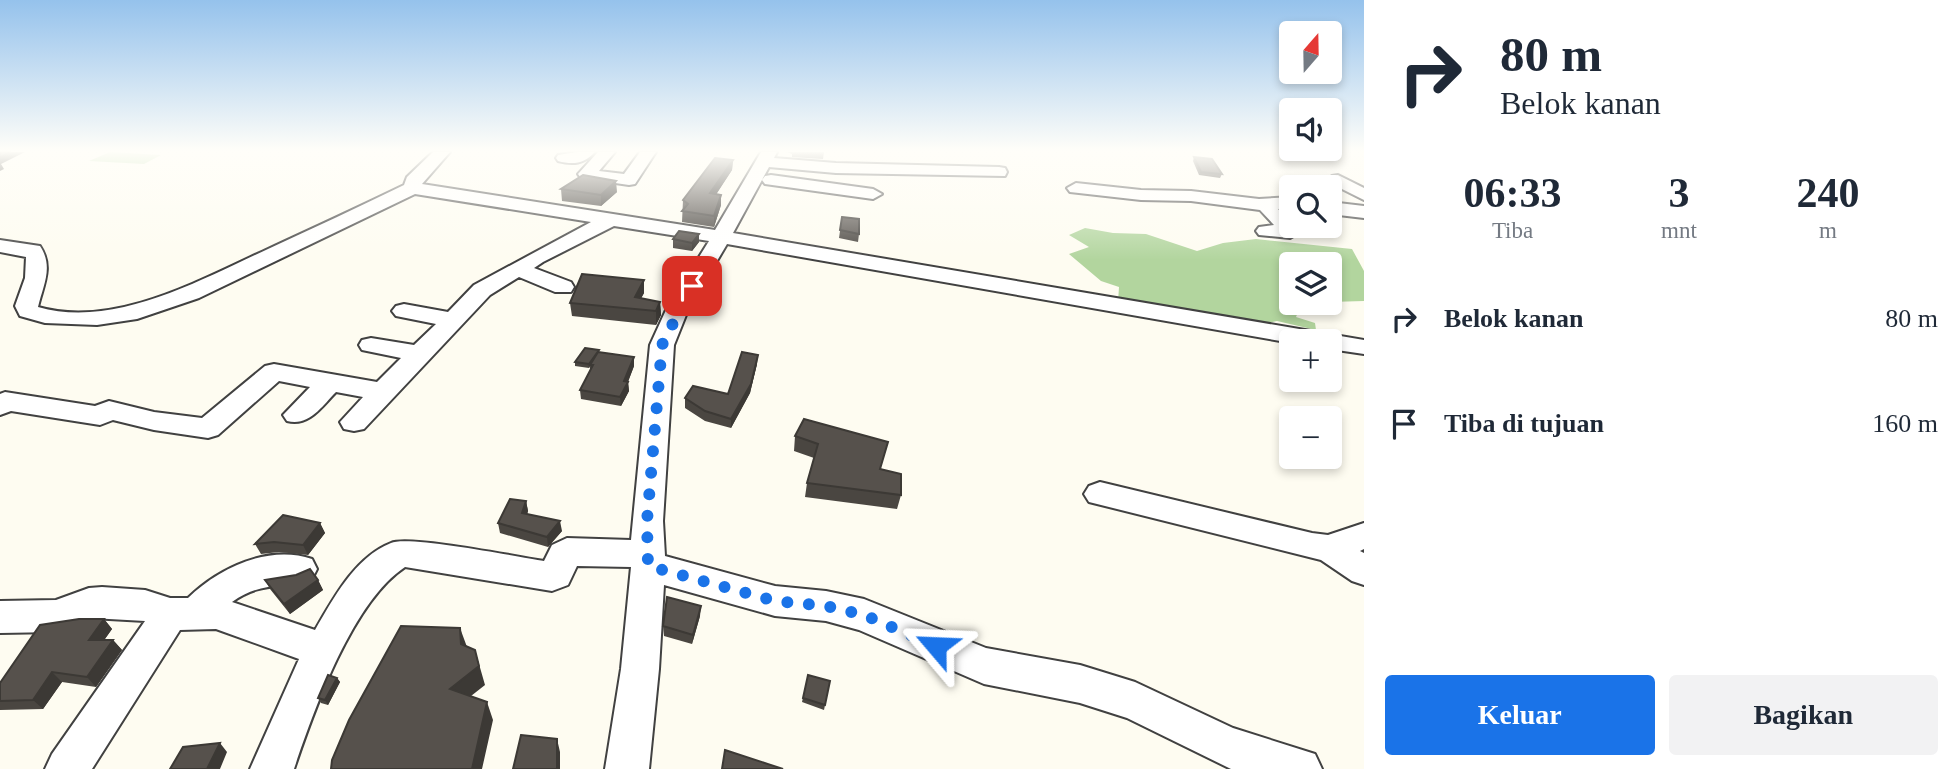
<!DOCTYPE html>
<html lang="id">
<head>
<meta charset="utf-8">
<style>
  body { margin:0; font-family:"Times New Roman",serif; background:#f2f2f3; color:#1f2937; height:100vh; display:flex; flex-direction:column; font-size:26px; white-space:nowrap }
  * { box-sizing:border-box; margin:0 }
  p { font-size:23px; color:#747a83 }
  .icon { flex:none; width:38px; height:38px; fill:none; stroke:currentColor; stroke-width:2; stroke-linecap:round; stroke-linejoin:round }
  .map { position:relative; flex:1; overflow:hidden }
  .drawer { display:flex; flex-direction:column; background:#fff; width:595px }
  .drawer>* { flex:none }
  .banner { background:#fff; color:#1f2937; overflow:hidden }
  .needle { width:46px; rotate:20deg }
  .fabs { position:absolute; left:1279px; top:21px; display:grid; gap:14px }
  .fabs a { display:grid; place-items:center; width:63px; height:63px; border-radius:7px; background:#fff; box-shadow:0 4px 10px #0003; font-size:35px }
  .pin { position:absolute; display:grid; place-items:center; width:60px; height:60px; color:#fff; margin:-30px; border-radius:14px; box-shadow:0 4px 10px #0006 }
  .me { position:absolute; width:77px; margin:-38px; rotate:296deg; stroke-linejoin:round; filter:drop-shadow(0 0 5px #0008) }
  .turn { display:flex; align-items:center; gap:24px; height:147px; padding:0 21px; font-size:32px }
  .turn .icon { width:91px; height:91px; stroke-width:2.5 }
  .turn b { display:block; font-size:49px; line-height:60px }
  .eta { display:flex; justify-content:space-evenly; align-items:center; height:119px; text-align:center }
  .eta b { font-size:42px; font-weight:600; line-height:49px }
  .action { display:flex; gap:14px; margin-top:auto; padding:14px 21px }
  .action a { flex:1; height:80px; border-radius:7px; background:#1a73e8; color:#fff; font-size:28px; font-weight:600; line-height:80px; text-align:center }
  .action a+a { background:#f2f2f3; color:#1f2937 }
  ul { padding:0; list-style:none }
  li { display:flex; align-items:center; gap:21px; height:105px; padding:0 21px }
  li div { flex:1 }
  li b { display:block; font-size:26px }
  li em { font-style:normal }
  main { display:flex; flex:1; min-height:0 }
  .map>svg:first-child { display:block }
</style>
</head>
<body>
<main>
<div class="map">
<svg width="1364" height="769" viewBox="0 0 1364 769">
  <rect width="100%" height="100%" fill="#fefcf1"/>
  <path fill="#b2d59e" d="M110,152L161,155L144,164L89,161Z
    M1085,228L1113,233L1146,234L1197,251L1223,243L1256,239L1352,249L1364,271V301L1330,302V264H1292V303H1326L1301,305L1296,317L1315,323L1316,330L1277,321L1264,324L1118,302L1119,287L1101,281L1069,254L1089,247L1069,235Z"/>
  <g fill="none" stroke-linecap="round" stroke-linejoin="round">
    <g stroke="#414141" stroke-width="4">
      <path id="minor" d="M433,152H450L422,184L715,230L761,152H777L774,158L836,163L999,167L1005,168L1007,172L1005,176L836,173L769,167L733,233L1364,340V354L1330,349V341L1292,343L727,244L688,310L674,345L663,521L665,556L775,586L826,591L864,599L986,648L1080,665L1135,682L1233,728L1315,754L1322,769H1231L1127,718L1080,703L984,684L859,630L826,621L775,616L664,585L659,669L649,769H605L621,669L631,567L577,566L568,585L552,591L405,567C352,602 314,710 294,769H250L299,659L216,629L180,630L92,769H45L52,754L145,621L91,618L57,632L0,633V601L56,600L89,588L102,587L145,590L170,598H188C219,568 269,544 312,559L317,569L312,579C282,589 261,581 232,602L315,630C333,599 355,557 391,543C408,535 518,557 544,561L552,545L567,538L631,540L650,345L666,310L709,241L614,226L543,262L534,268L571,282L574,287L571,292H555L519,277L490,295L364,429L354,431L344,429L340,422L363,397L336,392C322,406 309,427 287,421L283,415L310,387L279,381L218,435L208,438L154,430L113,420L100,425L11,411L0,415V394L5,392L95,406L109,401L154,412L202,418L265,366L274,364L377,382L401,358L362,350L359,345L362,340L371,338L414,345L436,324L396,316L392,311L396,306L404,304L448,312L474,285L591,222L415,194L199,298L137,319L97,325L45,323L20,316L15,306L25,278L26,257L0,252V240L40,246C54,267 43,285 38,307C114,329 200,280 268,249C313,228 359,207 404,185L407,177Z
        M577,152H595C584,164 573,165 558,161L556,158L558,155Z
        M598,152H615L599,171L624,174L640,152H656L635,184L629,185L581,178L578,174Z
        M771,175L873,189L882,194L873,199L765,184L762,180L765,176Z
        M1338,175L1364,188V200L1332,184L1329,180L1332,176Z
        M1076,183L1141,190L1191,191L1259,199L1292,197V208L1278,209L1300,232L1290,238L1259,235L1256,231L1259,227L1274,225L1260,210L1191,201L1141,200L1070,192L1067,188Z
        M1330,202L1364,206V218L1330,214Z
        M1100,482L1312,533L1328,535L1364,523V549L1360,551L1364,553V585L1352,581L1321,560L1089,502L1084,494L1089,486Z"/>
    </g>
    <use href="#minor" fill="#fff" fill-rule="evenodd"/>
  </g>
  <path fill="#4a4641" d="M787,152H824L823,159L792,157V154Z
    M1194,157L1222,174L1220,178L1199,175L1193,161Z
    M733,160L732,170L716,194L721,195V205L714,227L682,222L683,200Z
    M561,189L617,192L601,206L562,201Z
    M842,217L859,234L858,242L839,238Z
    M699,234V242L692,251L673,248V239Z
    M644,293L641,298L660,302L661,315L656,325L572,316L570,303Z
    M599,352L634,357V366L628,382L629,391L621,406L581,399L580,390L590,371V367L589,368L575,366V362Z
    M757,364L750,393L731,428L705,421L685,408V398L728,394Z
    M804,419L881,470L901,495L897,509L805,497L807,483L814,458L794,451L795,436Z
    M526,501L528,511L527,514L562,531L548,547L500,533L498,523Z
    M320,523L325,533L308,555L279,552L261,554L255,544Z
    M265,580H318L323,590L290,614L270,589Z
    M700,616L692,644L664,636L663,626Z
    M104,619L112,629L104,640H113L122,650L96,687L62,682L43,709L0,710V683Z
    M808,675L830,681L824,710L802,702Z
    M337,678L340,682L328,705L321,703L318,698Z"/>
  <path fill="#3c3935" d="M11,152H25L1,164L4,169L0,171V157Z
    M733,160L732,170L710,204V193Z
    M616,181L617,192L601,206V195Z
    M721,195V205L714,227V216Z
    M699,234V242L692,251V243Z
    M644,280V293L635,310V297Z
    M660,302L661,315L656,325V311Z
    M758,355L757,364L750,393L731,428V419Z
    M634,357V366L627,384L628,382L629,391L621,406L620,397L624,381Z
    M526,501L528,511L524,523L522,513Z
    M560,521L562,531L548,547L547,537Z
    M320,523L325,533L308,555L303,545Z
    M318,580L323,590L290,614L284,604Z
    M701,606L700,616L692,644L693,635Z
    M104,619L112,629L98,649L89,640Z
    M460,628L467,647L461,644Z
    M113,640L122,650L96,687L87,677Z
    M475,650L485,685L457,707L450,689Z
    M52,672L62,682L43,709L33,700Z
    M337,678L340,682L328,705L325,700Z
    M487,702L493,720L482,769H472Z
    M557,739L560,752V769H557Z
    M220,743L227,752L220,769H207Z"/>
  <path fill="#56514c" stroke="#3c3935" stroke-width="2" d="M0,152H11L0,157Z
    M1194,157L1212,159L1222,174L1201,172Z
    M715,158L733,160L710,193L721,195L714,216L682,211L688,204L683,200Z
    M583,175L616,181L601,195L561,189Z
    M842,217L859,219V234L840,230Z
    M679,231L699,234L692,243L673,239Z
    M582,274L644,280L635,297L660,302L656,311L570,303Z
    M585,348L599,350L589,364L575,362Z
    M598,352L634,357L624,381L628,382L620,397L580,390L593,365H590Z
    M742,352L758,355L751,384L731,419L705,411L685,398L693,386L728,394Z
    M804,419L888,442L880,469L901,474V495L807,483L818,444L795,436Z
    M510,499L526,501L522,513L560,521L547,537L498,523Z
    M283,515L320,523L303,545L274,542L255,544Z
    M310,569L318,580L284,604L265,580L296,575Z
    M667,597L701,606L693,635L663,626Z
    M79,619H104L89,640H113L87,677L52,672L33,700L0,701V683L40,625Z
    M401,626L460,628L461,644L475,650L479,666L450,689L487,702L472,769H331L332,760L349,720Z
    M328,675L337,678L325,700L318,698Z
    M808,675L830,681L825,705L803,698Z
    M521,735L557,739V769H513Z
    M220,743L207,769H170L183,747Z
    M725,750L783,769H722Z"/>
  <linearGradient id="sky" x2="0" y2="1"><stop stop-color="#95c2ec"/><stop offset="0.58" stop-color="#fffef9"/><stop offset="1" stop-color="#fffef9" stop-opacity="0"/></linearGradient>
  <rect width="1364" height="260" fill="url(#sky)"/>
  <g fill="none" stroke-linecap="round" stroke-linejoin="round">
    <path stroke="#1a73e8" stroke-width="12" stroke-dasharray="0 21.6" d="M692,286L662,345L647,521L648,566L775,601L826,606L864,615L936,646"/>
  </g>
</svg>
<div class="fabs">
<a><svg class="needle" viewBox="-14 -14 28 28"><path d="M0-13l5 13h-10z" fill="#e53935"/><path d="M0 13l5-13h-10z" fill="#747a83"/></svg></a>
<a><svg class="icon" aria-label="sound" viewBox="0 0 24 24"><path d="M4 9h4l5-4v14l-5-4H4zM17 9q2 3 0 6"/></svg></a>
<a><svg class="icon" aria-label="search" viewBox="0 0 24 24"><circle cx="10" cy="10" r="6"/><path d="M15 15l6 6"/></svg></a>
<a><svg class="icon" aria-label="layers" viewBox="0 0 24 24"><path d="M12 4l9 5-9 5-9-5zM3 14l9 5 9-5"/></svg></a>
<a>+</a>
<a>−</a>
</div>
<div class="pin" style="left:692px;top:286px;background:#d93025"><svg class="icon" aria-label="arrive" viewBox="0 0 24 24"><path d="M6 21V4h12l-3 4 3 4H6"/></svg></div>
<svg class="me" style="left:936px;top:646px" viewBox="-20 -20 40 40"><path d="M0-17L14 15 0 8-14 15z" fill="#1a73e8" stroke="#fff" stroke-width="4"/></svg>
</div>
<section class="drawer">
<div class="banner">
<div class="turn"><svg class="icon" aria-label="right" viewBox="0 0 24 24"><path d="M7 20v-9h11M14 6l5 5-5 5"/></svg><div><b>80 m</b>Belok kanan</div></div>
</div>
<div class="eta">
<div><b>06:33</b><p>Tiba</p></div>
<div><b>3</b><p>mnt</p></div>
<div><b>240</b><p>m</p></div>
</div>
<ul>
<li><svg class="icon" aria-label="right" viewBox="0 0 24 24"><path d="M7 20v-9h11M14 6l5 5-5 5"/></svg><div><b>Belok kanan</b></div><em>80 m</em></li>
<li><svg class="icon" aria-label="arrive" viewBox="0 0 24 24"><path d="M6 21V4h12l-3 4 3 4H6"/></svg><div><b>Tiba di tujuan</b></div><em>160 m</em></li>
</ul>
<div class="action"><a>Keluar</a><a>Bagikan</a></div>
</section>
</main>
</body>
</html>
